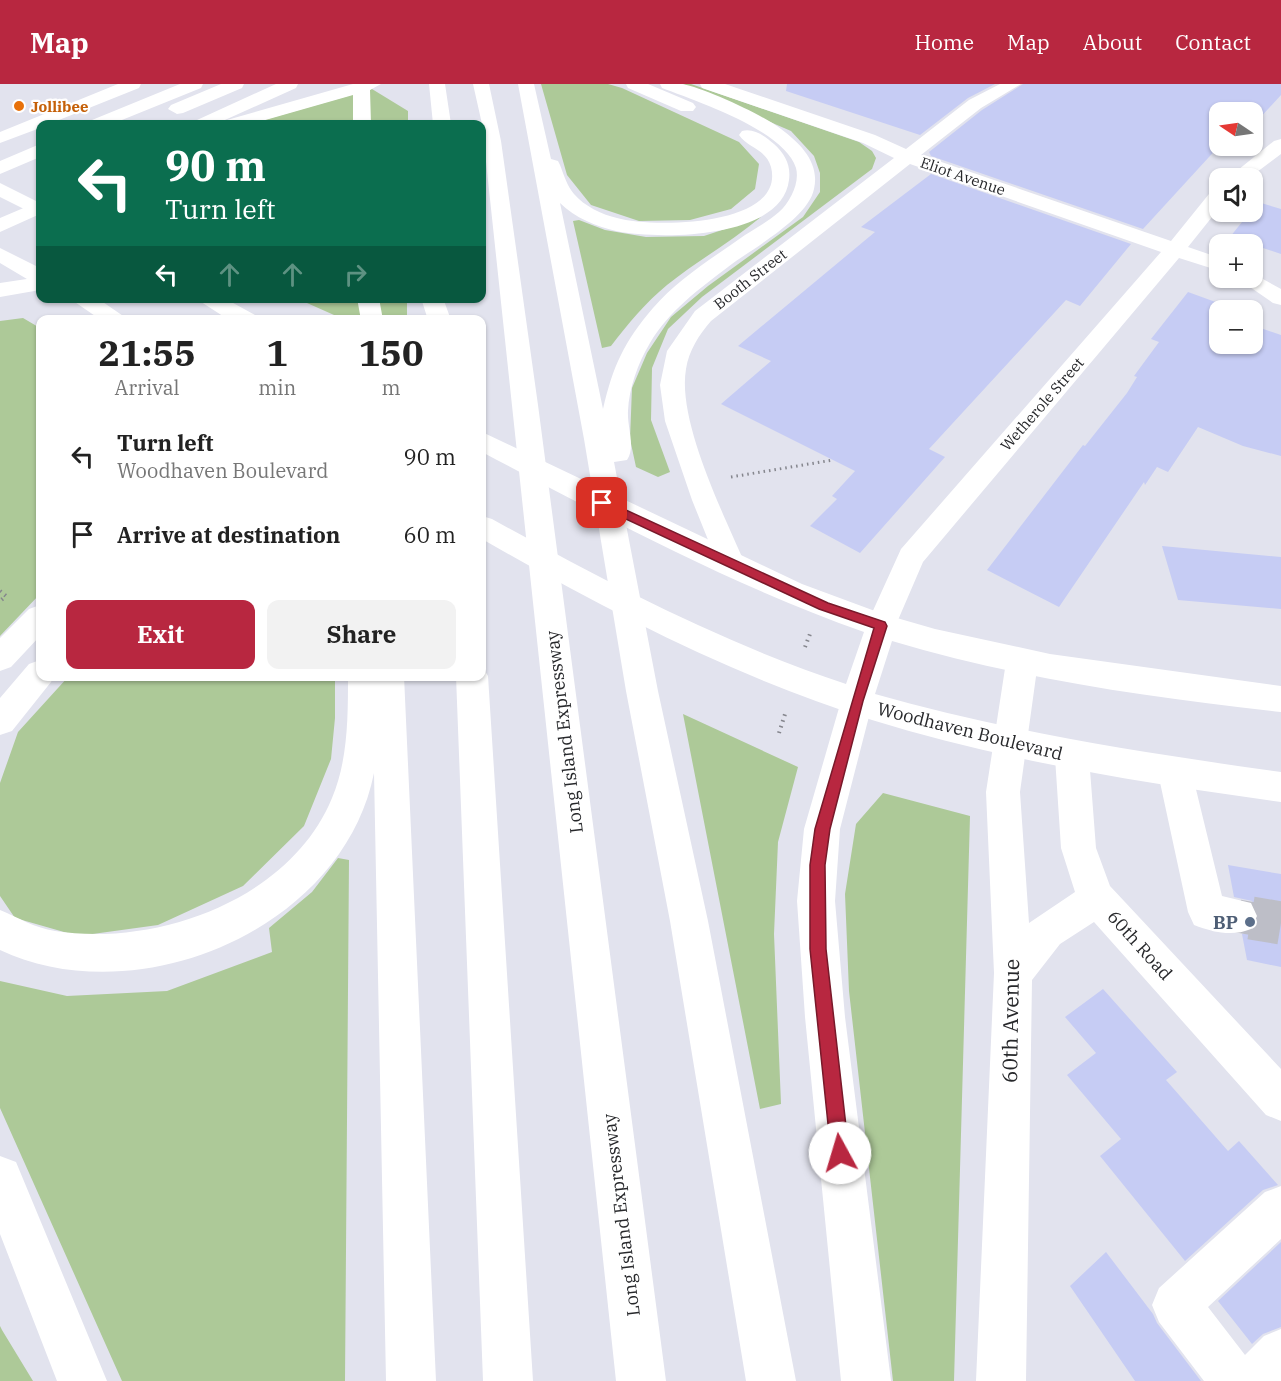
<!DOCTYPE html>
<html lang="en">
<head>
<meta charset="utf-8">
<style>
  body { margin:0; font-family:"IBM Plex Serif",serif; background:#f2f2f2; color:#222; height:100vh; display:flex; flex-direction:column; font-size:22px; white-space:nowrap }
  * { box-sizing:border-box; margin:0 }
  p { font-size:20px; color:#767676 }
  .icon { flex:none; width:33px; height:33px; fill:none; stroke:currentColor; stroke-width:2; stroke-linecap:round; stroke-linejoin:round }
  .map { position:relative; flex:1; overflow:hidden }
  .details { position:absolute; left:36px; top:231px; width:450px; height:366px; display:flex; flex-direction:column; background:#fff; border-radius:12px; box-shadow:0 2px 4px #0004 }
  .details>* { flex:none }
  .banner { position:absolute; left:36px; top:36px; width:450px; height:183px; border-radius:12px; box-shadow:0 2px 4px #0004; background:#0b6e4f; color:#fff; overflow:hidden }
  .needle { width:39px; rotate:283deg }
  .fabs { position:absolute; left:1209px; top:18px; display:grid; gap:12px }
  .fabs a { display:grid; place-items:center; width:54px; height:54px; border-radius:12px; background:#fff; box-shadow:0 2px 4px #0004; font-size:30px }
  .pin { position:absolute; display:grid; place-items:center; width:51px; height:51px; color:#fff; margin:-26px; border-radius:12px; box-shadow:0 3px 9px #0006 }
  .me { position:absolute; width:66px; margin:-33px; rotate:354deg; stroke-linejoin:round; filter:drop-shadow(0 0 4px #0008) }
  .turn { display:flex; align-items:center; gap:21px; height:126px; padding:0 30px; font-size:27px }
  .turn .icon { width:78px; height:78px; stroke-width:2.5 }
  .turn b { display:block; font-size:42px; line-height:51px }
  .lanes { display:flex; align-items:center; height:57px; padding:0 30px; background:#0003; justify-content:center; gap:30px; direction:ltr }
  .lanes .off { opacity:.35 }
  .eta { display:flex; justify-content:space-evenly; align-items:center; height:102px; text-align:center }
  .eta b { font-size:36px; font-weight:700; line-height:42px }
  .cta { display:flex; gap:12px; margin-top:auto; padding:12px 30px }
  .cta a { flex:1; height:69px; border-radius:12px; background:#b82740; color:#fff; font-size:24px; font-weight:700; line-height:69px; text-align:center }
  .cta a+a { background:#f2f2f2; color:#222 }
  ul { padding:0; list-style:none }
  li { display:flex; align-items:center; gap:18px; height:78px; padding:0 30px }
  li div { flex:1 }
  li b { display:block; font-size:22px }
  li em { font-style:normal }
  header { display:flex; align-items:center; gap:36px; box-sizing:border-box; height:84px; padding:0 30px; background:#b82740; color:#fff }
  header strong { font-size:28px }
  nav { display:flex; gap:33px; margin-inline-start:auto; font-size:21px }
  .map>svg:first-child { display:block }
</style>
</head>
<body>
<header>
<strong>Map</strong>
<nav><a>Home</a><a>Map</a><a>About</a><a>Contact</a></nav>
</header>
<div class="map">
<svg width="1281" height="1297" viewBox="0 0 1281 1297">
  <rect width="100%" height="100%" fill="#e2e3ee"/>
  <path fill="#adc998" d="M541,0H608L622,4L739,58L759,80L755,105L731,125L690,136L639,137L591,121L567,91Z
    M683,0H691L859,58L872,67L876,74L872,85L702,213L668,245L652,284L651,336L670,388L658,393L636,383L630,355L632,304L647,269L671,233L708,202L803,133L820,108V89L814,72L791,47Z
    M372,5L408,27V40H250Z
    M761,133C731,158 697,177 667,201C645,219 628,240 611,262L602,264L573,137L579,136L605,146L646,153L704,152Z
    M298,215H407V235H343Z
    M23,234L40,244V510L0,552V237Z
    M68,593H335V634L331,675L304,742L243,802L158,841L78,852L15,834L0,812V699L18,648Z
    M683,630L798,683L778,758L774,850L781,1020L760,1025Z
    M883,709L970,732L954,1297H893L849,907L845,810L856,740Z
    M338,774L349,776L345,1297H122L0,1024V897L67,912L167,907L272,868L269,844L312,808Z
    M0,1242L2,1246L33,1297H0Z"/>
  <path fill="#c6ccf4" d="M787,0H995L968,14L920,51L786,7Z
    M1023,0H1281V11L1257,37L1252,35V28H1220V61L1143,145L931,72L929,68L982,26Z
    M931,90L1131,160L1080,222L1066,216L929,365L945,373L860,469L810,442L837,415L832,412L855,387L721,320L771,277L738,262L875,148L861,143Z
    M1258,118L1281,125V170L1230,153Z
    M1188,208L1232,224L1231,226H1220V260H1252V241L1281,251V372L1243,362L1198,343L1168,388L1157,383L1145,401L1144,398L1059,523L987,486L1083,361L1085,362L1127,309L1137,293L1134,292L1159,258L1151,255Z
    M1162,462L1281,473V525L1178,516Z
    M1228,781L1281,790V883L1247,876L1242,850L1253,846L1259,831L1252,817L1234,813Z
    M1103,905L1177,988L1166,996L1228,1067L1239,1057L1278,1101L1263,1106L1185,1177L1100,1072L1121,1055L1067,991L1096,969L1065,933Z
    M1281,1158V1243L1263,1250L1252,1260L1218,1217Z
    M1106,1168L1153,1230L1157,1239L1201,1297H1135L1070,1202Z"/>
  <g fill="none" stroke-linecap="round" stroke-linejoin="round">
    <path stroke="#bdbec7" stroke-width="33" stroke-dasharray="33 16" stroke-linecap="butt" d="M1238,832L1260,836"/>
    <path stroke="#bdbec7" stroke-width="43" stroke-dasharray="43 22" stroke-linecap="butt" d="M1251,834L1281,839"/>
    <path stroke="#85868d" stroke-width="3" stroke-dasharray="1.5 4" stroke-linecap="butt" d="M731,393L833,376"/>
    <path stroke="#85868d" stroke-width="4" stroke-dasharray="1.5 4.5" stroke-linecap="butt" d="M0,507L6,512L0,517
      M805,563L810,550
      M779,649L786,627"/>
    <path fill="#fff" fill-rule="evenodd" d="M118,0H141L139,4L49,40H40V44L0,59V48Z
      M276,0H298L296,4L216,40H194L197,36Z
      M700,0H725L875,51L906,65L969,16L1000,0H1021L981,24L921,71L1171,157L1213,105L1220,103V123L1188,163L1220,174V187L1179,174L923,478L892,550L881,554L870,550L866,542L901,465L1161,168L910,80L711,237C699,251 689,266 686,285C677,337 724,431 745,480L741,488L731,491L721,488L692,416L665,337L660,301L667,267L695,227L894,74L863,59L702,4Z
      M1281,55V70L1249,94H1228L1274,57Z
      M40,117V130L0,148V134Z
      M1252,189L1281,205V221L1273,219L1237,194H1252Z
      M40,193V206L0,213V199Z
      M1022,565L1033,569L1038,578L1020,708L1029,839L1075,808L1061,764L1055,673L1060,663L1072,658L1084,663L1089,673L1096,764L1110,802L1281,985V1037L1266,1031L1094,838L1060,860L1032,896L1026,1297H976L994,889L986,708L1006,578L1011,569Z
      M1175,674L1187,678L1192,689L1222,812L1251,819L1257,832L1251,845C1232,853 1213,848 1194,841L1188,828L1158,689L1163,678Z
      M1281,1102V1155L1208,1223L1245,1271L1264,1252L1281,1245V1297H1204L1159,1238L1152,1221L1159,1204L1265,1108Z"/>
    <path fill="#fff" fill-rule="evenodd" d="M180,0H203L201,4L112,40H89L92,36Z
      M221,0H244L242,4L183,29L177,30L168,25L171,21Z
      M40,60V73L0,90V77Z
      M0,99L40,119V133L0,113Z
      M0,164L40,184V199L32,198L0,179Z
      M69,214H97L129,236H101Z
      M195,214H224L255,231L258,236H229Z
      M482,348L802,500L883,530L935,545L1050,570L1281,602V628C1149,613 1019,595 892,557L875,610C1009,648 1144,669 1281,688V718C1143,699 1005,677 872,636C734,593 606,526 482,455V432L492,435C606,498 722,559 846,600L864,548C731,501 605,433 482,368Z"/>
    <path fill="#fff" fill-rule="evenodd" d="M381,0L370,6L371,40H353V11L251,40H224L227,36L353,0Z
      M429,0H445L451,40H433Z
      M473,0H489L501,57L538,321L666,1297H616L482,40Z
      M518,0H534L551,75L558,77L560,81C564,91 567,102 574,110C584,122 603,131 617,134C652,144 786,143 771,83C766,65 748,64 739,51L742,47C754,44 765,52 774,60C785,70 791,81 789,96C782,155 661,156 616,147C596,142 575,134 560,119L603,325C613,282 624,258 653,224C678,195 714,173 745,151C756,144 769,137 779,128C790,118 800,99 796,84C784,46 696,17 662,4L660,0C667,0 675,0 682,0C705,4 763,31 781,45C801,60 820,79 814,105C808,135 751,165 728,183C700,204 668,228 650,259C638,279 629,304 628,327C627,343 636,363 627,376L614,378L658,607L708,837L796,1297H746L670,837L626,607L584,355Z
      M626,0H648L693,19L696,23L693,27H681L628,4Z
      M357,214H379L383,236H361Z
      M421,214H443L451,236H428Z
      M40,521V552L11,583L0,587V554L29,525Z
      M40,576V592H54L51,598L12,647L0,651V614L29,580Z
      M482,582L488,592L533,1297H483L456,592H482Z
      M348,592H404L436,1297H386L374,689C343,845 138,931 0,866V826C19,834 35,844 55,847C157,863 291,815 332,714C348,676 348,633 348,592Z
      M857,604L868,607L873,617L840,745L835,817L845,933L891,1297H841L805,933L797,817L804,745L841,617L846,607Z
      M0,1072L16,1078L107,1297H57L0,1150Z"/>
  </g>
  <path fill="#b82740" stroke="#78192a" stroke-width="1.5" d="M602,415L828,519L885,538L887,542L863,617L830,745L825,781L826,865L849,1069L846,1076L840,1078L834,1076L831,1069L810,865V781L815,745L874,544L819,525L598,422L596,419Z"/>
  <circle fill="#e8710a" stroke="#fff" stroke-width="2" cx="19" cy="22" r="6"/>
  <circle fill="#5c6f8a" stroke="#fff" stroke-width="2" cx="1250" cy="838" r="6"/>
  <g text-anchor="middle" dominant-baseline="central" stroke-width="4.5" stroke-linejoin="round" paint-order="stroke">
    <g font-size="15" font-weight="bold" fill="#c56008" stroke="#fff" text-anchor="start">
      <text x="31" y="22">Jollibee</text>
    </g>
    <g font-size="15" fill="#27282b" stroke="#fff">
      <text transform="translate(963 92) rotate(19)">Eliot Avenue</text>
      <text transform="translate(750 195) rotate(-38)">Booth Street</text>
      <text transform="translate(1042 320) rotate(-49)">Wetherole Street</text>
    </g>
    <g font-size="18" fill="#27282b" stroke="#fff">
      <text transform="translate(970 647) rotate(14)">Woodhaven Boulevard</text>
      <text transform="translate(564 648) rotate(-97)">Long Island Expressway</text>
      <text transform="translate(1140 861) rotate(48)">60th Road</text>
      <text transform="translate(621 1131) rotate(-97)">Long Island Expressway</text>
    </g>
    <g font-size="18" font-weight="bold" fill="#4e5e75" stroke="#fff" text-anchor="end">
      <text x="1238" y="838">BP</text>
    </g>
    <g font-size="21" fill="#27282b" stroke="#fff">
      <text transform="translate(1010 937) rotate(-89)">60th Avenue</text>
    </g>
  </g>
</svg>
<div class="fabs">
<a><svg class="needle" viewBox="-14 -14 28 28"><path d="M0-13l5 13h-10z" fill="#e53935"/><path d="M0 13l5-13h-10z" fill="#767676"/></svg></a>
<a><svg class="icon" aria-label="sound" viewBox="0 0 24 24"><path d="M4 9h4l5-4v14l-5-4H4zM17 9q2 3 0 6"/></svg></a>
<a>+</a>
<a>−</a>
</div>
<div class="pin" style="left:602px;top:419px;background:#d93025"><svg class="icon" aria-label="arrive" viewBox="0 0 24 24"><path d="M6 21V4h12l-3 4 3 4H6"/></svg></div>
<svg class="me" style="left:840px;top:1069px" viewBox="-20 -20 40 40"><circle r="19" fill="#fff"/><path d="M0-13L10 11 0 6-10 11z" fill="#b82740"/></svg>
<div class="banner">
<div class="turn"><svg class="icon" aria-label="left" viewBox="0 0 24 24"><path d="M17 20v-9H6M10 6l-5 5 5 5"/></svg><div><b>90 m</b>Turn left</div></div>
<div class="lanes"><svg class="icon" aria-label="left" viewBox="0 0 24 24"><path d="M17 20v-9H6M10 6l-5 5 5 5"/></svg><svg class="icon off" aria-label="ahead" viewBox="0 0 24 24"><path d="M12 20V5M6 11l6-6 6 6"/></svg><svg class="icon off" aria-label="ahead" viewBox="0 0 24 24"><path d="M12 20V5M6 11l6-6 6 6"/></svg><svg class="icon off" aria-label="right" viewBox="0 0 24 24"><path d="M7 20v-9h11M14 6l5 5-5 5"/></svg></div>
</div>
<section class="details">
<div class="eta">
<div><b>21:55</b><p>Arrival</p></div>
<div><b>1</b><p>min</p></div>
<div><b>150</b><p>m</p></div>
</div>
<ul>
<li><svg class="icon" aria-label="left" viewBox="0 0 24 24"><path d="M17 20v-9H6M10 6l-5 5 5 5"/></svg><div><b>Turn left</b><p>Woodhaven Boulevard</p></div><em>90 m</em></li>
<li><svg class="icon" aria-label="arrive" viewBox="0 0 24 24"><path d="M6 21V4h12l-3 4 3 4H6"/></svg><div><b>Arrive at destination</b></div><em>60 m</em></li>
</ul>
<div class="cta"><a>Exit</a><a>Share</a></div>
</section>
</div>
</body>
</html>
